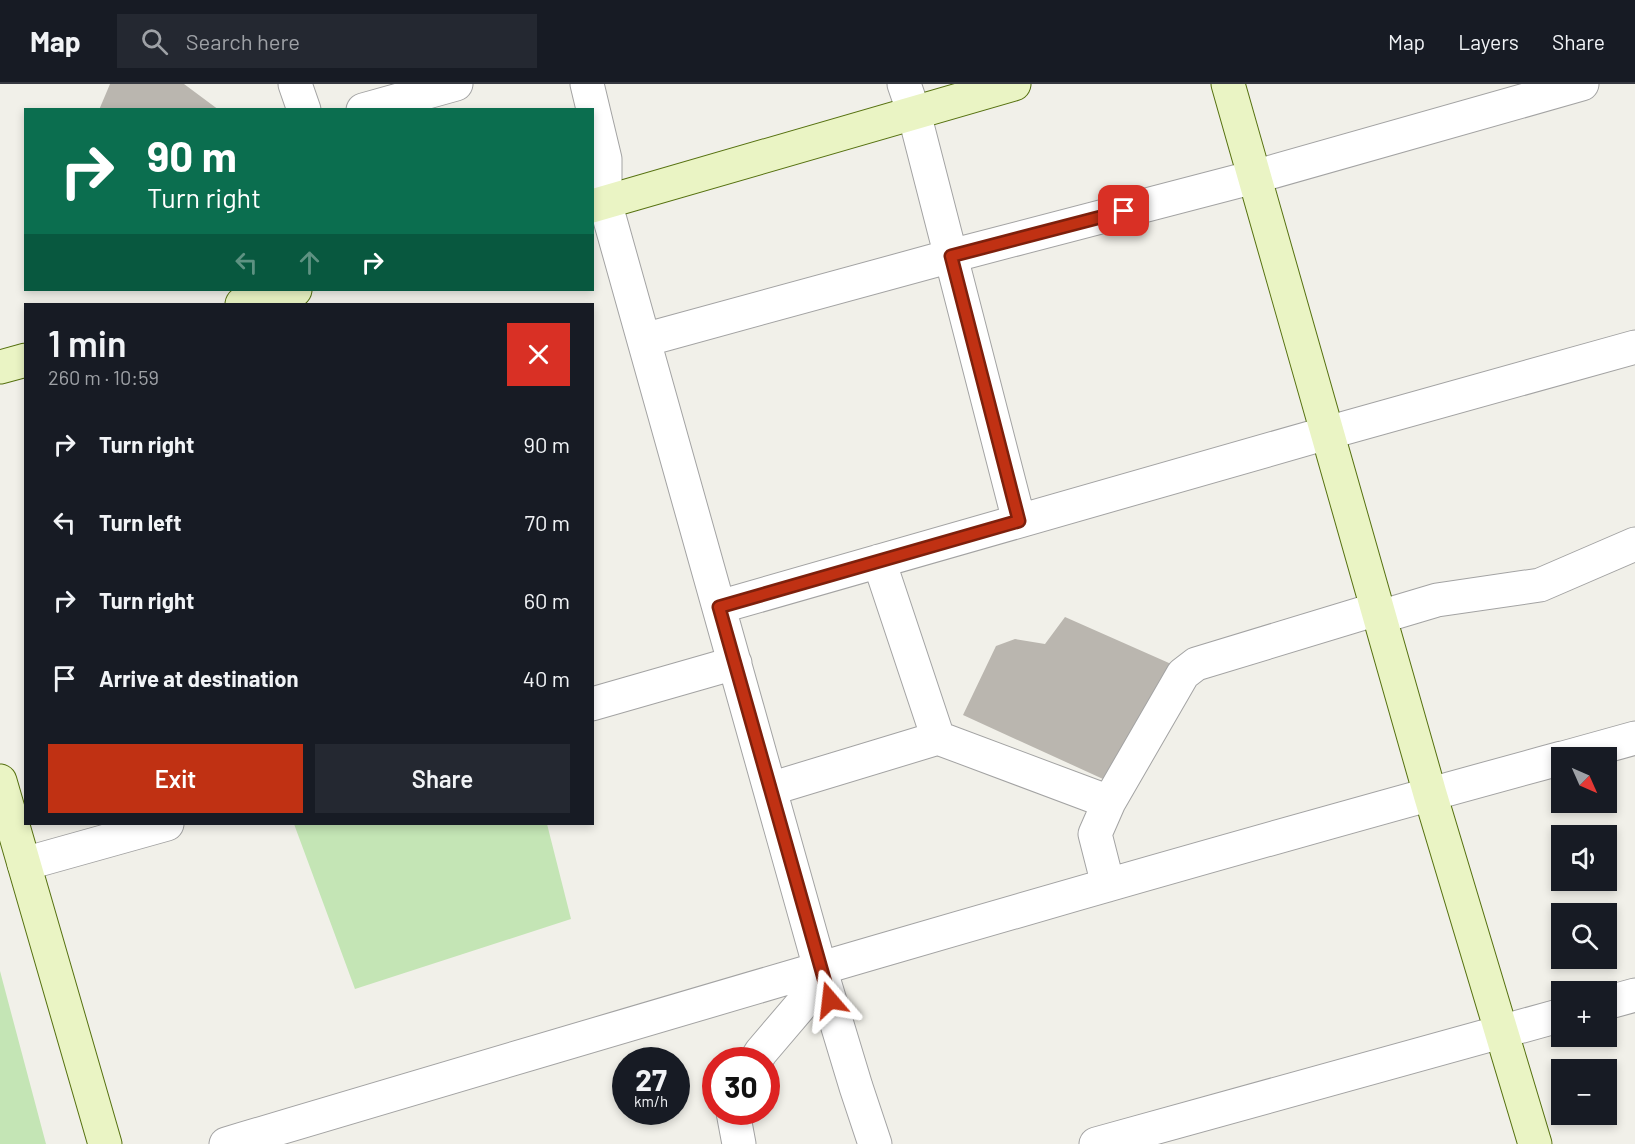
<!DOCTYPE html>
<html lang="en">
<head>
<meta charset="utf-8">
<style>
  body { margin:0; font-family:Barlow,sans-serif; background:#242831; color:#f1f3f6; height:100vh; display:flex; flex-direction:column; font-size:22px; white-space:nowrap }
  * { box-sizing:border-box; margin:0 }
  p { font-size:20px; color:#9ea1a6 }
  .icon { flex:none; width:33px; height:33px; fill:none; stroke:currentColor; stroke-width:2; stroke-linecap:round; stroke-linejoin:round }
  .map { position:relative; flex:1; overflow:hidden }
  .drawer { position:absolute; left:24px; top:219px; width:570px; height:522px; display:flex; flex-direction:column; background:#171b24; border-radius:0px; box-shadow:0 3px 9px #0003 }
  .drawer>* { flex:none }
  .banner { position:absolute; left:24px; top:24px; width:570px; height:183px; border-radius:0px; box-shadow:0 3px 9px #0003; background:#0b6e4f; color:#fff; overflow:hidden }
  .needle { width:39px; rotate:135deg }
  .tools { position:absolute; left:1551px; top:663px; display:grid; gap:12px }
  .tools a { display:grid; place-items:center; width:66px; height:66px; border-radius:0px; background:#171b24; box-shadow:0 3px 9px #0003; font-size:30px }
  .speed { position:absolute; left:612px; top:963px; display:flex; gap:12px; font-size:30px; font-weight:700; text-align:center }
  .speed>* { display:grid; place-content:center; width:78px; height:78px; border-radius:50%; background:#171b24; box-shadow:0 3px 9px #0003; line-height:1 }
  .speed small { font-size:15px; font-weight:400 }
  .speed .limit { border:9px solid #d22; background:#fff; color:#111 }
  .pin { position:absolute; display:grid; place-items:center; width:51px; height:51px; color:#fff; margin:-26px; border-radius:12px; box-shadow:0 3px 9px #0006 }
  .me { position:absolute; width:66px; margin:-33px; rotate:343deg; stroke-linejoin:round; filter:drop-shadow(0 0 4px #0008) }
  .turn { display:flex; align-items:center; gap:21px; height:126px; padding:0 24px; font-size:27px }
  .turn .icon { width:78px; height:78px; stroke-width:2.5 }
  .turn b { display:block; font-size:42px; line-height:51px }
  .lanes { display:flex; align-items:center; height:57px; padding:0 24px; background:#0003; justify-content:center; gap:30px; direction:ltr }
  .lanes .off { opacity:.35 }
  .round { display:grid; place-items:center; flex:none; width:63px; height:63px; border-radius:0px; background:#242831 }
  .headline { display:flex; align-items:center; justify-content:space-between; height:102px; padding:0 24px }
  h1 { font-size:36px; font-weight:600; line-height:45px }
  .primary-button { display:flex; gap:12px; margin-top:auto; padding:12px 24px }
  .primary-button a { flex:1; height:69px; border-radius:0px; background:#c03113; color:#fff; font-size:24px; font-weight:600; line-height:69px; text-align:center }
  .primary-button a+a { background:#242831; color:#f1f3f6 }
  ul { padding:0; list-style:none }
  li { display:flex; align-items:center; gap:18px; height:78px; padding:0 24px }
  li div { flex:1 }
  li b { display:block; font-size:22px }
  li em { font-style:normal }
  header { display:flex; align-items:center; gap:36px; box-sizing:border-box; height:84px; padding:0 30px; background:#171b24; border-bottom:2px solid #363941 }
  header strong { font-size:28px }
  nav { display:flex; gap:33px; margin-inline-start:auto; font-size:21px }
  .search { width:420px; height:54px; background:#242831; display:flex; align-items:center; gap:15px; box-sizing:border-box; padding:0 21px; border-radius:0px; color:#9ea1a6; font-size:22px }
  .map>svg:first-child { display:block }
</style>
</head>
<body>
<header>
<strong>Map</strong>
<div class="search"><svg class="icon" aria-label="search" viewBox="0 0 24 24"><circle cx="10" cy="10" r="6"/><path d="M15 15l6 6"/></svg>Search here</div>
<nav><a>Map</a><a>Layers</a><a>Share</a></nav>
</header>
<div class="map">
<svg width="1635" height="1060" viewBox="0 0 1635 1060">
  <rect width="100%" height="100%" fill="#f1f0e9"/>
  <path fill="#c4e5b5" d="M294,740H547L571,835L355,905Z
    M0,887L46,1060H0Z"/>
  <path fill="#bab6af" d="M110,0H184L219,26H99Z
    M1065,533L1178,583L1114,700L963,631L996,562L1015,555L1045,560Z"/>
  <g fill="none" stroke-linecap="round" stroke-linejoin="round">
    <g stroke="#a3a3a3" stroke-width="35">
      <path id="street" d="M295,0L304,26
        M587,0L605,75V118L820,884L856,1003L875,1060
        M904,0L914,29L1019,437
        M363,26L456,0
        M644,256L951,172L1254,93L1582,0
        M719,523L1327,349L1635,263
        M1380,533L1437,516L1540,501L1635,460
        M592,620L735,579
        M938,654L1109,718
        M1563,674L1635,654
        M770,705L938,654L879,477
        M24,780L167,740
        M1108,801L1095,750L1109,718L1183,590L1196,580L1377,525
        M1606,919L1635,911
        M756,976L761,968L824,894
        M733,1028L739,1060
        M226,1060C670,928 1114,796 1562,674
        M1096,1060L1562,931"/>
    </g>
    <g stroke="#567110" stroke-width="35">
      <path id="secondary" d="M1228,0L1430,710L1535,1060
        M592,122L1014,0
        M242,220L295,206
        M0,283L26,276
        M0,697L105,1060"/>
    </g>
    <use href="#street" stroke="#fff" stroke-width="33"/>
    <use href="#secondary" stroke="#eaf4c4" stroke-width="33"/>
  </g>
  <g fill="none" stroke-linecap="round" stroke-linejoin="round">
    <g stroke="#7d200c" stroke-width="15">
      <path id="route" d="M830,916L719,523L1019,437L951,172L1124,127"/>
    </g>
    <use href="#route" stroke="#c03113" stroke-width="10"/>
  </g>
</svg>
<div class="tools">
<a><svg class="needle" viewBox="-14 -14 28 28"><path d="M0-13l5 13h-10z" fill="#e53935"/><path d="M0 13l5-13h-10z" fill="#9ea1a6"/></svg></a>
<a><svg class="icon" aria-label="sound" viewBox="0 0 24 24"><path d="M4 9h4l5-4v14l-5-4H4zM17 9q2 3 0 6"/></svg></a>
<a><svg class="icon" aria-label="search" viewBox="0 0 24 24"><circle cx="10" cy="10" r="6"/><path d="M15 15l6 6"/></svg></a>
<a>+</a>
<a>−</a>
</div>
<div class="speed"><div>27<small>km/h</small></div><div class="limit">30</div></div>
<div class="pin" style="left:1124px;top:127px;background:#d93025"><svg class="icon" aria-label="arrive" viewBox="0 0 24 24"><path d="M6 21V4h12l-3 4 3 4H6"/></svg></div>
<svg class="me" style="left:830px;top:916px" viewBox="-20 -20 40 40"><path d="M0-17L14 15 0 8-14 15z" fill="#c03113" stroke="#fff" stroke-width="4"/></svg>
<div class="banner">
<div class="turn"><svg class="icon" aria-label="right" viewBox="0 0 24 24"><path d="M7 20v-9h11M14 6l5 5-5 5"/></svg><div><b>90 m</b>Turn right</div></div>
<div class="lanes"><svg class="icon off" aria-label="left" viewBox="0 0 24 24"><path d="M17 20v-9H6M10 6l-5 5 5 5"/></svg><svg class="icon off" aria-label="ahead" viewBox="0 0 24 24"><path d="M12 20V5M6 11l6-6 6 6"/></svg><svg class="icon" aria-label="right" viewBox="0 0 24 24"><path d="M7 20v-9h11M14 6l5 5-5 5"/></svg></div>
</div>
<section class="drawer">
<div class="headline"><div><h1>1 min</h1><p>260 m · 10:59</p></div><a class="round" style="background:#d93025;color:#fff"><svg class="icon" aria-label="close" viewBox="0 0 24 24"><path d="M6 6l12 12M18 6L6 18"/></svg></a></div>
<ul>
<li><svg class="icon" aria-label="right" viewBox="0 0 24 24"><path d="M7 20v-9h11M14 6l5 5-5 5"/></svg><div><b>Turn right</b></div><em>90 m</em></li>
<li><svg class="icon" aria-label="left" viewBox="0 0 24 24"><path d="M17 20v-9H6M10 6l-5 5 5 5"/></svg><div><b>Turn left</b></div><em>70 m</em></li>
<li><svg class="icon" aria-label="right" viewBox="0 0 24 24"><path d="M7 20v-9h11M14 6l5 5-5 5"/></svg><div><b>Turn right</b></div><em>60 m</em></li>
<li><svg class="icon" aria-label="arrive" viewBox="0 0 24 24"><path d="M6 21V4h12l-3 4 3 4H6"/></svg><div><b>Arrive at destination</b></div><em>40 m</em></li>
</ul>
<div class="primary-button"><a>Exit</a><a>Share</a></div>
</section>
</div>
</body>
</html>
